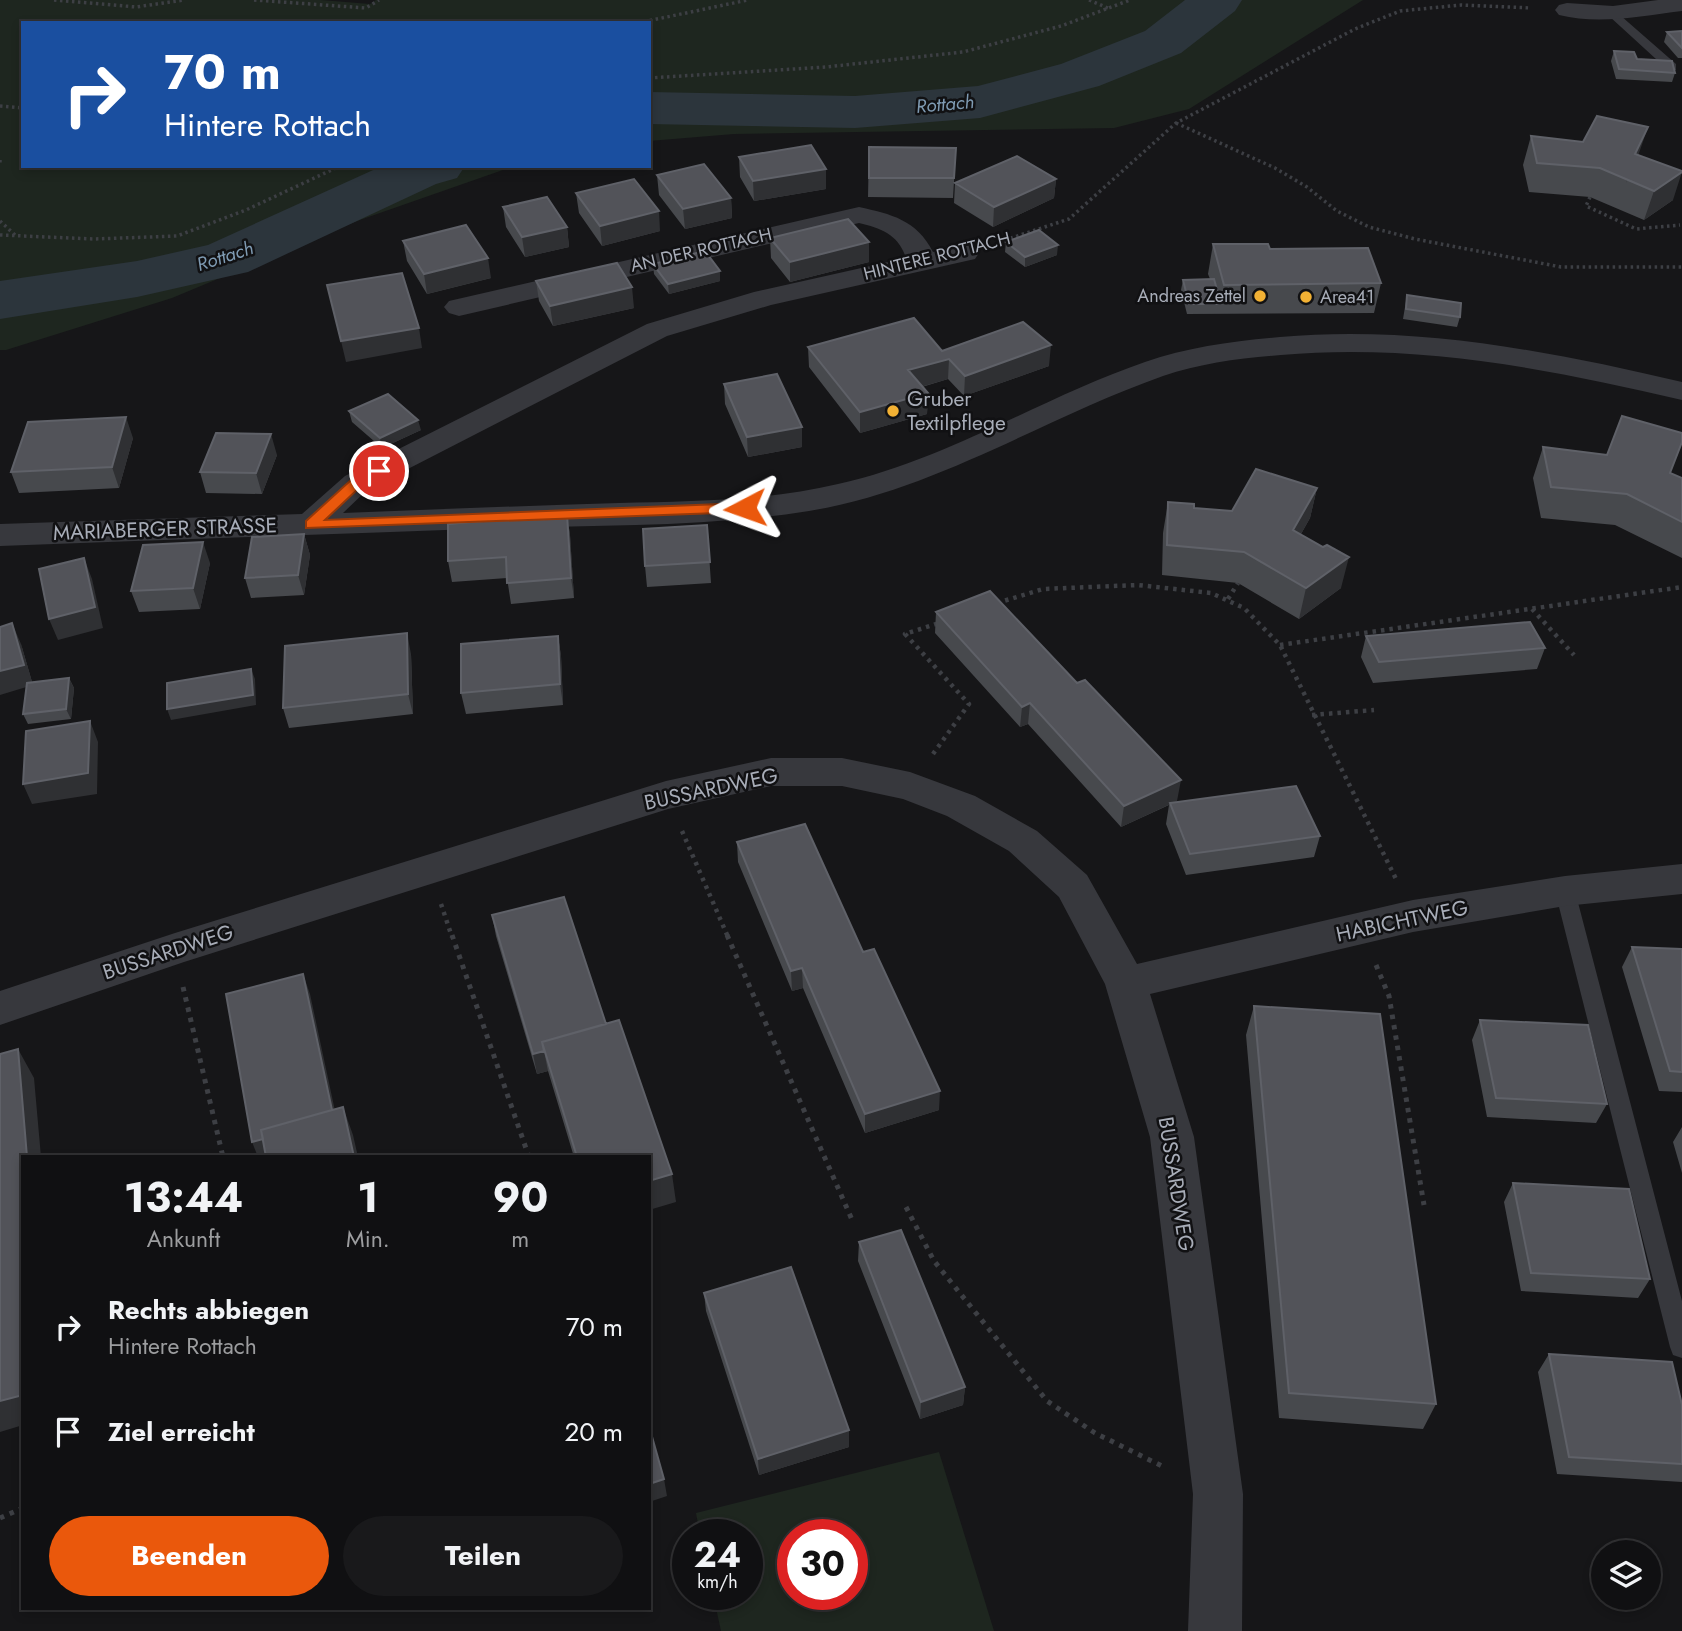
<!DOCTYPE html>
<html lang="de">
<head>
<meta charset="utf-8">
<style>
  body { margin:0; font-family:Jost,sans-serif; background:#19191b; color:#f1f3f6; height:100vh; display:flex; flex-direction:column; font-size:26px; white-space:nowrap }
  * { box-sizing:border-box; margin:0 }
  p { font-size:23px; color:#9c9d9f }
  .icon { flex:none; width:38px; height:38px; fill:none; stroke:currentColor; stroke-width:2; stroke-linecap:round; stroke-linejoin:round }
  .map { position:relative; flex:1; overflow:hidden }
  .side { position:absolute; left:21px; top:1155px; width:630px; height:455px; display:flex; flex-direction:column; background:#101012; border-radius:0px; box-shadow:0 4px 10px #0003,0 0 0 2px #303032 }
  .side>* { flex:none }
  .top-card { position:absolute; left:21px; top:21px; width:630px; height:147px; border-radius:0px; box-shadow:0 4px 10px #0003,0 0 0 2px #303032; background:#1a4fa0; color:#fff; overflow:hidden }
  .buttons { position:absolute; left:1591px; top:1540px; display:grid; gap:14px }
  .buttons a { display:grid; place-items:center; width:70px; height:70px; border-radius:50%; background:#101012; box-shadow:0 4px 10px #0003,0 0 0 2px #303032; font-size:35px }
  .speed { position:absolute; left:672px; top:1519px; display:flex; gap:14px; font-size:35px; font-weight:700; text-align:center }
  .speed>* { display:grid; place-content:center; width:91px; height:91px; border-radius:50%; background:#101012; box-shadow:0 4px 10px #0003,0 0 0 2px #303032; line-height:1 }
  .speed small { font-size:18px; font-weight:400 }
  .speed .limit { border:10px solid #d22; background:#fff; color:#111 }
  .pin { position:absolute; display:grid; place-items:center; width:60px; height:60px; color:#fff; margin:-30px; border:4px solid #fff; border-radius:50%; box-shadow:0 2px 7px #0007 }
  .me { position:absolute; width:77px; margin:-38px; rotate:266deg; stroke-linejoin:round; filter:drop-shadow(0 0 5px #0008) }
  .turn { display:flex; align-items:center; gap:24px; height:147px; padding:0 28px; font-size:32px }
  .turn .icon { width:91px; height:91px; stroke-width:2.5 }
  .turn b { display:block; font-size:49px; line-height:60px }
  .eta { display:flex; justify-content:space-evenly; align-items:center; height:119px; text-align:center }
  .eta b { font-size:42px; font-weight:700; line-height:49px }
  .primary-button { display:flex; gap:14px; margin-top:auto; padding:14px 28px }
  .primary-button a { flex:1; height:80px; border-radius:42px; background:#ea580c; color:#fff; font-size:28px; font-weight:700; line-height:80px; text-align:center }
  .primary-button a+a { background:#19191b; color:#f1f3f6 }
  ul { padding:0; list-style:none }
  li { display:flex; align-items:center; gap:21px; height:105px; padding:0 28px }
  li div { flex:1 }
  li b { display:block; font-size:26px }
  li em { font-style:normal }
  .map>svg:first-child { display:block }
</style>
</head>
<body>
<div class="map">
<svg width="1682" height="1631" viewBox="0 0 1682 1631">
  <rect width="100%" height="100%" fill="#161618"/>
  <path fill="#1e261f" fill-rule="evenodd" d="M0,0H321L370,4L376,0H1363L1189,109L1114,128L734,134L649,141V23H23V166H514L357,221L172,298L6,350H0Z
    M939,1452L994,1631H721L713,1594H747V1535H700L696,1513ZM793,1535H852V1594H793Z"/>
  <g fill="none" stroke-linecap="round" stroke-linejoin="round">
    <path fill="#2c353c" fill-rule="evenodd" d="M1185,0H1242L1235,11L1181,53L1099,86L980,118L855,128L649,124V92L855,96L978,86L1061,64L1145,31Z
      M382,166H465L457,178L436,184L248,272L137,297L0,319V281L137,261L208,245Z"/>
    <path stroke="#3d3f44" stroke-width="3.5" stroke-dasharray="2.5 3.5" stroke-linecap="butt" d="M54,0L136,7L184,0
      M254,0L366,8L379,0
      M1089,0L1110,9
      M597,23H602
      M638,23L748,0
      M649,78L826,67L963,52L1061,26L1130,0
      M0,106L23,108
      M1176,123L1275,168L1307,187L1337,211L1369,227L1415,239L1561,267H1682
      M0,160V164
      M1590,197L1586,206L1636,229L1680,225
      M0,221L15,235
      M0,235L94,239L177,236L246,210L340,166
      M999,242L1069,219L1176,123L1355,29L1400,11L1461,5L1531,8"/>
    <path stroke="#3d3f44" stroke-width="4.5" stroke-dasharray="3.5 5" stroke-linecap="butt" d="M1228,599L1238,583
      M997,603L1043,589L1138,585L1211,593L1244,608L1280,645L1397,881
      M1532,609L1574,655
      M1280,645L1682,587
      M1312,715L1374,710
      M933,754L969,704L905,634L939,623
      M682,831L728,937
      M441,904L452,937"/>
    <path stroke="#3d3f44" stroke-width="5" stroke-dasharray="4.5 6" stroke-linecap="butt" d="M452,935L529,1157
      M727,935L853,1222
      M1376,965L1389,996L1424,1205
      M183,987L223,1157
      M906,1207L934,1261L1047,1401L1095,1433L1166,1468
      M0,1518L23,1508"/>
    <path fill="#37383d" fill-rule="evenodd" d="M1613,9L1676,64V70H1668L1609,16L1607,13Z
      M1565,883L1572,886L1575,891L1682,1301V1358L1673,1355L1670,1347L1555,891L1558,886Z"/>
    <path fill="#37383d" fill-rule="evenodd" d="M1658,0H1682V11C1641,16 1599,25 1559,15L1555,10L1559,5L1567,3L1613,6Z
      M859,207C891,214 917,220 933,252L965,245L975,247L979,253L975,259L771,305L667,336L367,490L343,513C435,509 527,506 619,503C691,501 767,501 838,484C946,460 1041,398 1145,362C1188,347 1234,341 1280,337C1417,325 1549,351 1682,382V400C1550,369 1418,343 1281,355C1241,358 1201,363 1163,376C1044,418 936,490 809,511C708,527 602,525 500,528C333,534 167,540 0,546V524L302,514L345,476L647,324L754,292L906,258C899,235 881,228 859,223L459,316L449,313L444,307L449,301Z
      M771,758H842L910,772L975,796L1037,831L1087,875L1137,964L1413,900L1565,876L1682,864V894L1565,906L1413,932L1150,994L1194,1137L1243,1494L1242,1631H1188L1193,1494L1150,1137L1105,984L1059,897L1009,851L947,816L903,799L842,786H771L668,809L184,962L0,1025V991L175,933L666,781Z"/>
  </g>
  <path fill="#47494d" d="M1682,31V58H1678L1664,42L1667,32Z
    M1614,51L1675,73L1672,82L1616,79L1611,61Z
    M1531,136L1639,155L1673,200L1644,220L1590,197L1529,192L1523,165Z
    M869,147L956,148L953,198L868,197Z
    M739,157L826,169V189L754,201L740,177Z
    M657,175L731,198L732,218L685,229L659,195Z
    M1056,179L1054,198L993,227L954,203L955,183Z
    M576,193L660,231L602,246L579,213Z
    M503,207L567,227L569,247L525,257L506,227Z
    M770,238L869,262L790,282L771,258Z
    M403,241L491,278L427,294L407,261Z
    M1006,242L1057,255L1025,267L1005,252Z
    M1213,244L1270,249L1381,283L1374,313L1187,314L1181,290L1183,280L1210,279L1208,274Z
    M653,264L720,281L669,294L654,274Z
    M536,281L634,308L553,326L539,301Z
    M1407,295L1460,317L1457,327L1403,319Z
    M808,347L942,351L1049,366L964,396L948,379L922,387L928,393L927,414L860,433L809,367Z
    M724,384L802,427V447L748,457L725,404Z
    M349,411L421,430L382,448L352,422Z
    M133,438L119,488L19,493L11,472Z
    M1543,447L1670,473L1682,478V558L1615,525L1541,518L1533,478Z
    M277,455L262,494L206,493L200,472Z
    M1317,488L1310,518L1301,534L1341,588L1299,619L1238,583L1162,575L1163,533L1168,502L1194,508L1232,511Z
    M567,514L570,535L574,598L511,604L507,578L452,582L448,561Z
    M707,525L711,583L647,587L645,566Z
    M304,534L310,555L304,595L251,598L245,578Z
    M210,563L200,609L139,612L131,591Z
    M936,612L1177,801L1174,802L1320,836L1314,857L1186,875L1166,824L1169,805L1121,827L1028,724L1020,727L935,633Z
    M558,636L561,656L563,705L466,714L461,693Z
    M1366,636L1545,648L1537,669L1373,683L1361,657Z
    M21,644L32,682L69,678L74,688L71,719L28,724L23,714L27,687Z
    M411,654L413,714L289,728L283,708Z
    M737,842L863,952L939,1110L865,1133L803,988L792,991L738,862Z
    M492,915L606,1024L676,1202L649,1157H574L548,1071L537,1074L496,936Z
    M1632,947L1682,949V1092L1659,1091L1622,967Z
    M1254,1006L1436,1404L1423,1429L1279,1418L1246,1035Z
    M1480,1020L1607,1104L1596,1123L1487,1117L1472,1040Z
    M1682,1127V1173L1673,1142Z
    M1513,1183L1650,1279L1638,1298L1521,1291L1504,1202Z
    M859,1242L965,1387L963,1405L920,1419L858,1261Z
    M704,1293L849,1447L759,1475L706,1311Z
    M1549,1354L1682,1405V1482L1557,1474L1538,1372Z"/>
  <path fill="#2f3033" d="M1648,127L1638,156L1626,183L1635,154Z
    M826,169V189L754,201L753,181Z
    M1682,172L1673,200L1644,220L1654,191Z
    M1056,179L1054,198L993,227L994,207Z
    M731,198L732,218L685,229L683,209Z
    M659,211L660,231L602,246L600,226Z
    M567,227L569,247L525,257L522,237Z
    M869,242V262L790,282V262Z
    M1058,245L1057,255L1025,267V257Z
    M488,258L491,278L427,294L424,274Z
    M720,271V281L669,294L668,284Z
    M632,287L634,308L553,326L550,306Z
    M419,328L422,348L346,362L341,341Z
    M1051,345L1049,366L964,396L965,376Z
    M949,359L948,379L907,391L908,370Z
    M928,393L927,414L860,433V412Z
    M126,417L133,438L119,488L112,467Z
    M418,420L421,430L382,448L380,438Z
    M802,427V447L748,457L747,437Z
    M271,434L277,455L262,494L256,473Z
    M1317,488L1310,518L1286,560L1293,530Z
    M567,514L570,535L574,598L571,578Z
    M304,534L310,555L304,595L298,575Z
    M203,542L210,563L200,609L193,588Z
    M1349,557L1341,588L1299,619L1306,588Z
    M84,558L92,579L103,628L58,640L49,619Z
    M12,623L21,644L33,685L0,695V671Z
    M407,633L411,654L413,714L408,694Z
    M558,636L561,656L563,705L560,684Z
    M251,669L255,679L256,705L171,720L167,709Z
    M69,678L74,688L71,719L66,709Z
    M1030,703L1028,724L1020,727L1022,707Z
    M90,721L98,742L97,794L32,804L23,784Z
    M1181,780L1177,801L1121,827L1124,806Z
    M802,968L803,988L792,991L791,971Z
    M303,974L310,994L341,1139L278,1157H258L252,1142Z
    M18,1049L34,1078L41,1157H27Z
    M544,1051L548,1071L537,1074L533,1054Z
    M940,1091L939,1110L865,1133V1114Z
    M343,1107L353,1135L358,1157H354Z
    M672,1174L676,1202L649,1210V1181Z
    M965,1387L963,1405L920,1419L921,1402Z
    M23,1395V1425L0,1432V1401Z
    M849,1430V1447L759,1475L758,1459Z
    M664,1479L667,1496L649,1502V1484Z"/>
  <path fill="#525359" stroke="#5f6168" stroke-width="2" d="M1682,31V48L1667,32Z
    M1614,51L1634,52L1637,59L1672,61L1675,73L1619,69Z
    M1597,116L1648,127L1635,154L1682,171V172L1654,191L1600,168L1537,163L1531,136L1583,142Z
    M811,145L826,169L753,181L739,157Z
    M869,147L956,148L954,178H869Z
    M1017,156L1056,179L994,207L955,183Z
    M704,164L731,198L683,209L657,175Z
    M634,179L659,211L600,226L576,193Z
    M547,197L567,227L522,237L503,207Z
    M848,219L869,242L790,262L770,238Z
    M466,225L488,258L424,274L403,241Z
    M1039,230L1058,245L1025,257L1006,242Z
    M1213,244H1268L1270,249L1368,248L1381,283L1224,285Z
    M705,251L720,271L668,284L653,264Z
    M617,263L632,287L550,306L536,281Z
    M402,273L419,328L341,341L327,285Z
    M1214,279L1221,304H1189L1183,280Z
    M1407,295L1461,303L1460,317L1406,309Z
    M914,318L942,351L1023,322L1051,345L965,376L949,359L908,370L928,393L860,412L808,347Z
    M777,374L802,427L747,437L724,384Z
    M388,394L418,420L380,438L349,411Z
    M1622,416L1682,433V442L1670,473L1682,478V522L1627,494L1551,487L1543,447L1607,455Z
    M126,417L112,467L11,472L28,422Z
    M216,433L271,434L256,473L200,472Z
    M1256,469L1317,488L1293,530L1323,547L1327,545L1349,557L1306,588L1244,552L1167,545L1168,502L1194,504V508L1232,511Z
    M567,514L571,578L507,583L506,557L448,561V524Z
    M707,525L710,562L645,566L643,529Z
    M304,534L298,575L245,578L252,537Z
    M203,542L193,588L131,591L143,545Z
    M84,558L95,607L49,619L39,569Z
    M990,591L1077,683L1085,680L1181,780L1124,806L1030,703L1022,707L936,612Z
    M1530,622L1545,648L1379,662L1366,636Z
    M12,623L24,665L0,671V627Z
    M407,633L408,694L283,708L285,646Z
    M558,636L560,684L461,693V644Z
    M251,669L253,695L167,709V683Z
    M69,678L66,709L23,714L27,683Z
    M90,721L88,773L23,784L26,731Z
    M1296,786L1320,836L1190,854L1170,803Z
    M805,824L863,952L874,949L940,1091L865,1114L802,968L791,971L737,842Z
    M564,897L606,1024L542,1042L544,1051L533,1054L492,915Z
    M1632,947L1682,949V1072L1670,1071Z
    M303,974L332,1110L261,1130L263,1139L252,1142L226,994Z
    M1254,1006L1380,1014L1436,1404L1289,1393Z
    M619,1020L672,1174L649,1181V1157H577L542,1042Z
    M1480,1020L1588,1025L1607,1104L1496,1098Z
    M18,1049L27,1157H23V1395L0,1401V1054Z
    M343,1107L354,1157H266L261,1130Z
    M1513,1183L1629,1189L1650,1279L1531,1273Z
    M901,1230L965,1387L921,1402L859,1242Z
    M791,1267L849,1430L758,1459L704,1293Z
    M1549,1354L1672,1362L1682,1405V1464L1569,1457Z
    M649,1426L664,1479L649,1484Z"/>
  <path fill="#ea580c" stroke="#983908" stroke-width="2" d="M379,467L383,468V474L361,486L325,520L745,503L751,508L745,512L306,528V521L351,480Z"/>
  <g fill="#f2b134" stroke="#111113" stroke-width="2.5">
    <circle cx="1260" cy="296" r="7"/>
    <circle cx="1306" cy="297" r="7"/>
    <circle cx="893" cy="411" r="7"/>
  </g>
  <g text-anchor="middle" dominant-baseline="central" stroke-width="5" stroke-linejoin="round" paint-order="stroke">
    <g font-size="18" fill="#a8adb8" stroke="#111113">
      <text transform="translate(701 250) rotate(-13)">AN DER ROTTACH</text>
      <text transform="translate(937 256) rotate(-14)">HINTERE ROTTACH</text>
    </g>
    <g font-size="18" fill="#a8adb8" stroke="#111113" text-anchor="end">
      <text x="1246" y="296">Andreas Zettel</text>
      <text x="1320" y="297" text-anchor="start">Area41</text>
    </g>
    <g font-size="19" font-style="italic" fill="#7f9bb3" stroke="#111113">
      <text transform="translate(945 104) rotate(-5)">Rottach</text>
      <text transform="translate(225 256) rotate(-18)">Rottach</text>
    </g>
    <g font-size="21" fill="#a8adb8" stroke="#111113" text-anchor="start">
      <text x="907" y="399">Gruber<tspan x="907" dy="24">Textilpflege</tspan></text>
    </g>
    <g font-size="21" fill="#a8adb8" stroke="#111113">
      <text transform="translate(165 529) rotate(-2)">MARIABERGER STRASSE</text>
      <text transform="translate(711 789) rotate(-12)">BUSSARDWEG</text>
      <text transform="translate(1402 921) rotate(-12)">HABICHTWEG</text>
      <text transform="translate(168 952) rotate(-18)">BUSSARDWEG</text>
      <text transform="translate(1176 1184) rotate(81)">BUSSARDWEG</text>
    </g>
  </g>
</svg>
<div class="buttons">
<a><svg class="icon" aria-label="layers" viewBox="0 0 24 24"><path d="M12 4l9 5-9 5-9-5zM3 14l9 5 9-5"/></svg></a>
</div>
<div class="speed"><div>24<small>km/h</small></div><div class="limit">30</div></div>
<div class="pin" style="left:379px;top:471px;background:#d93025"><svg class="icon" aria-label="arrive" viewBox="0 0 24 24"><path d="M6 21V4h12l-3 4 3 4H6"/></svg></div>
<svg class="me" style="left:745px;top:508px" viewBox="-20 -20 40 40"><path d="M0-17L14 15 0 8-14 15z" fill="#ea580c" stroke="#fff" stroke-width="4"/></svg>
<div class="top-card">
<div class="turn"><svg class="icon" aria-label="right" viewBox="0 0 24 24"><path d="M7 20v-9h11M14 6l5 5-5 5"/></svg><div><b>70 m</b>Hintere Rottach</div></div>
</div>
<section class="side">
<div class="eta">
<div><b>13:44</b><p>Ankunft</p></div>
<div><b>1</b><p>Min.</p></div>
<div><b>90</b><p>m</p></div>
</div>
<ul>
<li><svg class="icon" aria-label="right" viewBox="0 0 24 24"><path d="M7 20v-9h11M14 6l5 5-5 5"/></svg><div><b>Rechts abbiegen</b><p>Hintere Rottach</p></div><em>70 m</em></li>
<li><svg class="icon" aria-label="arrive" viewBox="0 0 24 24"><path d="M6 21V4h12l-3 4 3 4H6"/></svg><div><b>Ziel erreicht</b></div><em>20 m</em></li>
</ul>
<div class="primary-button"><a>Beenden</a><a>Teilen</a></div>
</section>
</div>
</body>
</html>
